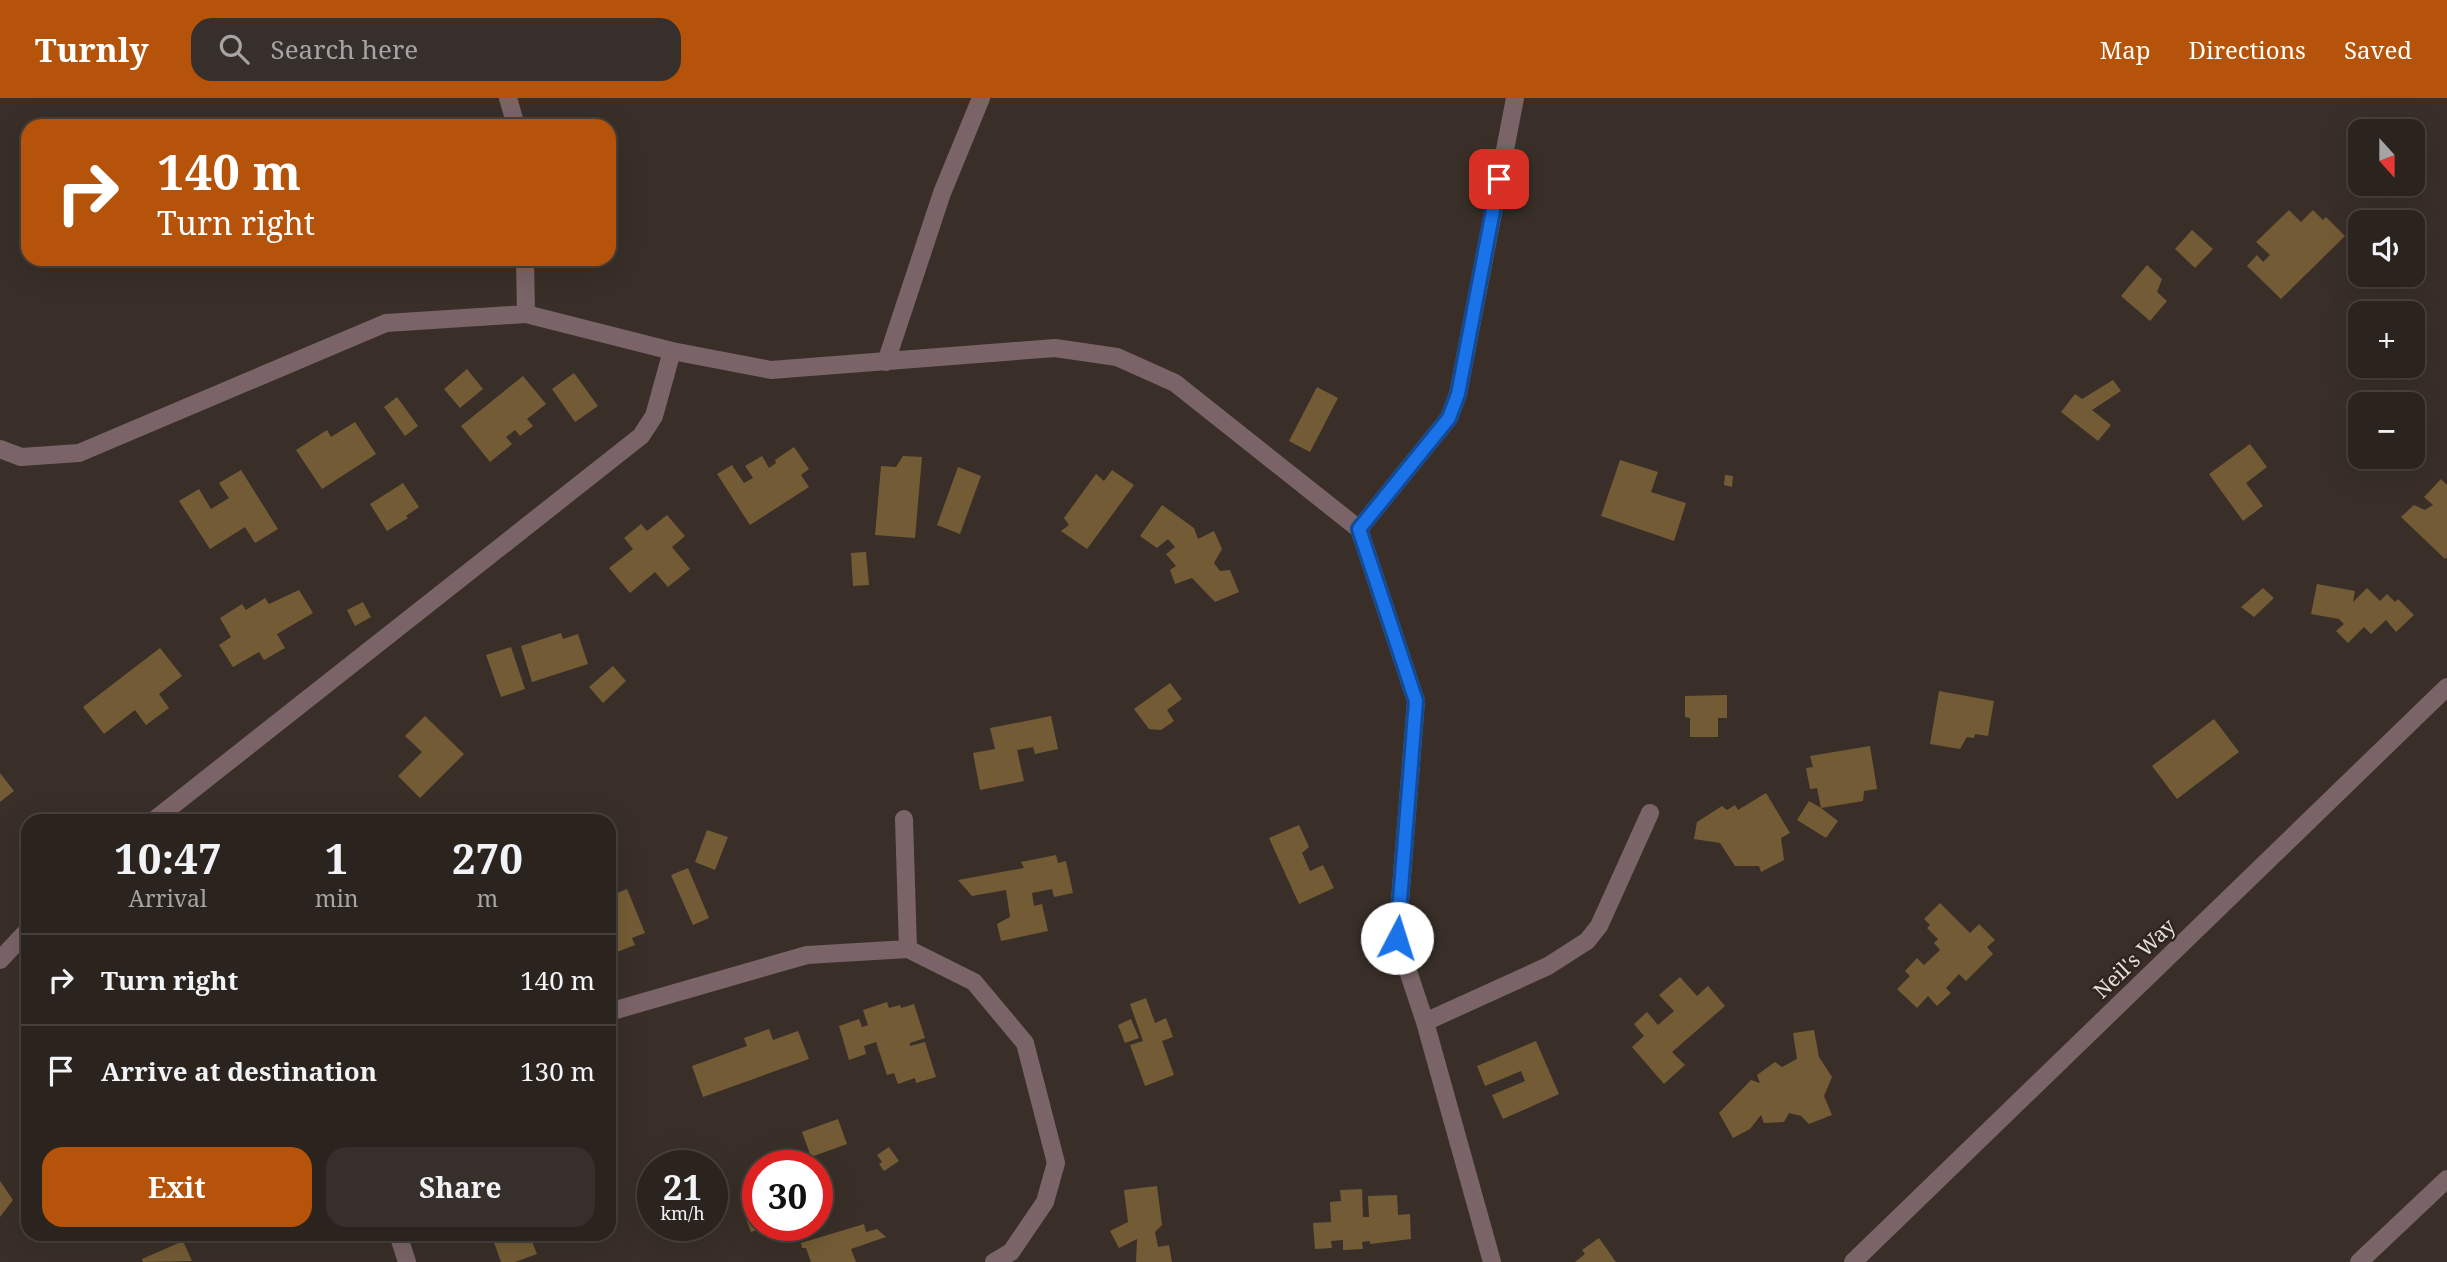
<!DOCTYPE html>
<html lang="en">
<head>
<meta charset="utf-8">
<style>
  body { margin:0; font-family:"Noto Serif",serif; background:#372f2b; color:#f1f3f6; height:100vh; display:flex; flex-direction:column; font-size:26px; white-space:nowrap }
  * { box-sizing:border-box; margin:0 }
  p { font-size:23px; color:#a6a4a4 }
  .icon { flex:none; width:38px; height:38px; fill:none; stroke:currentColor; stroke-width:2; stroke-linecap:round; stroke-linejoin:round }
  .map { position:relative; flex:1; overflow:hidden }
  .sheet { position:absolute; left:21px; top:716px; width:595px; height:427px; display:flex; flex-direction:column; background:#2b231e; border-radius:21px; box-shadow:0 7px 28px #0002,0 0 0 2px #47403c }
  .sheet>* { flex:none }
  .banner { position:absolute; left:21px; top:21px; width:595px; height:147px; border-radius:21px; box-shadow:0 7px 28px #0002,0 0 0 2px #47403c; background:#b45309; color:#fff; overflow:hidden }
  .needle { width:46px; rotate:159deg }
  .buttons { position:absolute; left:2348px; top:21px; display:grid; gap:14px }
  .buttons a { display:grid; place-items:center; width:77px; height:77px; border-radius:14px; background:#2b231e; box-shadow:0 7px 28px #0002,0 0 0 2px #47403c; font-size:35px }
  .speed { position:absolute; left:637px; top:1052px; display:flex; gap:14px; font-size:35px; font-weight:700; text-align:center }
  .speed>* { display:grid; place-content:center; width:91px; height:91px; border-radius:50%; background:#2b231e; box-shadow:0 7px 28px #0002,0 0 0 2px #47403c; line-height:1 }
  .speed small { font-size:18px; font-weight:400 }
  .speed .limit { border:10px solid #d22; background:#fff; color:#111 }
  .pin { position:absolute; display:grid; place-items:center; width:60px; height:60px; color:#fff; margin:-30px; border-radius:14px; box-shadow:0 4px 10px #0006 }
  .me { position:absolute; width:77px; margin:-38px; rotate:5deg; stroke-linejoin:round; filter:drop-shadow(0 0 5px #0008) }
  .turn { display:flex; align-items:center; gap:24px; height:147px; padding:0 21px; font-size:32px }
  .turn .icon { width:91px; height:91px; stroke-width:2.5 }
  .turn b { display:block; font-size:49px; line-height:60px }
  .eta { display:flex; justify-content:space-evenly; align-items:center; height:119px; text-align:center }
  .eta b { font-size:42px; font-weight:700; line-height:49px }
  .cta { display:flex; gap:14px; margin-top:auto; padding:14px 21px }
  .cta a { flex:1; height:80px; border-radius:21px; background:#b45309; color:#fff; font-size:28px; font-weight:700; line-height:80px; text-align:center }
  .cta a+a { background:#372f2b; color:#f1f3f6 }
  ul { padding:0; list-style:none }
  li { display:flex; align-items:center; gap:21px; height:91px; padding:0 21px; border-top:2px solid #47403c }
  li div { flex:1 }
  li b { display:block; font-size:26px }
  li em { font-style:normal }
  header { display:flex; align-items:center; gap:42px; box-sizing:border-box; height:98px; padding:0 35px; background:#b45309; color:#fff }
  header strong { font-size:33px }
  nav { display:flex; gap:38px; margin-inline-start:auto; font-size:24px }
  .search { width:490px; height:63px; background:#372f2b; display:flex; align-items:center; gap:18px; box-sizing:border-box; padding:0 24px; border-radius:21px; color:#a6a4a4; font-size:26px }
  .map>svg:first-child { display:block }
</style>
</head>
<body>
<header>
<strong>Turnly</strong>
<div class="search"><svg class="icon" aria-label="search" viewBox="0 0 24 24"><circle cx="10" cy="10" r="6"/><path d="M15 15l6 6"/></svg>Search here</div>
<nav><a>Map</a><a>Directions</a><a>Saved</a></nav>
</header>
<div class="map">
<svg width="2447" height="1164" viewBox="0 0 2447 1164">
  <rect width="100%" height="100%" fill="#392f28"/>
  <path fill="#735c35" d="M2289,112L2301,124L2313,112L2323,122L2326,119L2345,138L2281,201L2247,168L2257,157L2263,164L2270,157L2256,144Z
    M2192,132L2213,151L2195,170L2175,151Z
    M2147,167L2162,181L2157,194L2167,203L2150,223L2121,198Z
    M467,271L483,291L460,310L444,291Z
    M574,275L598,308L575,324L552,291Z
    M523,278L546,306L527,321L533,328L520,338L515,332L506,339L512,346L490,364L461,328Z
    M2113,282L2121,293L2092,312L2111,327L2098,343L2061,314L2075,296L2082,301Z
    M1317,289L1338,300L1310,354L1289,343Z
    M397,299L418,328L405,338L384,309Z
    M355,324L376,356L322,391L296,352L327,332L331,339Z
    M2250,346L2267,369L2246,385L2263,408L2243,423L2209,376Z
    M794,349L809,371L801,377L809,389L750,427L717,376L732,367L744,385L753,380L745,368L762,358L769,370L776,365L775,362Z
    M903,358L922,359L915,440L875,437L881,368L896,369Z
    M1620,362L1658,374L1651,394L1686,405L1674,443L1601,418Z
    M958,369L981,378L960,436L937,427Z
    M241,372L278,431L255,445L245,429L210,451L179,403L199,391L211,411L229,400L219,385Z
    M1112,372L1134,387L1087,451L1061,433L1069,427L1064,420L1096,376L1104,383Z
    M1725,377L1733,378L1732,389L1724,387Z
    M2441,381L2447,387V459L2445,461L2401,419L2414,407L2425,412L2433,407L2424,399Z
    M403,385L419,409L406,418L408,420L387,433L370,406Z
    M1162,407L1194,430L1198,441L1214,433L1222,451L1214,465L1220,473L1230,472L1239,494L1215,504L1192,480L1175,486L1170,472L1176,468L1166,456L1175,449L1168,441L1157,450L1140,438Z
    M667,417L685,438L672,449L690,471L668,489L655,474L630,495L609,470L633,451L624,440L641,426L647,433Z
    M866,454L869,487L853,488L851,455Z
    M2317,486L2355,493L2353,504L2367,490L2380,503L2387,496L2395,504L2398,501L2414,517L2396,534L2386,522L2371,536L2364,529L2348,545L2336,533L2344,526L2339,521L2311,516Z
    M2263,490L2274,500L2254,519L2241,509Z
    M299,492L313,515L277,536L285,550L264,562L259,554L233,569L219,547L231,539L220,520L242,506L246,512L265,500L269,506Z
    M363,504L371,519L355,528L347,512Z
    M561,535L563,541L578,536L588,566L532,584L521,548Z
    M511,549L525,591L501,599L486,557Z
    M160,550L182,578L159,596L169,610L146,627L135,612L104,636L83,609Z
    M613,568L626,583L603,605L589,589Z
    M1170,585L1182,601L1167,612L1174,623L1161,632L1149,631L1134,611Z
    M1939,593L1994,603L1988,638L1975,636L1974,640L1967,639L1960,651L1930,646Z
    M1727,597V620H1718V639H1690V620L1685,619V598Z
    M425,618L464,656L420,700L398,678L422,654L405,638Z
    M1051,618L1058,651L1035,656L1033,649L1017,652L1024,683L980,692L973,655L995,651L990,630Z
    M2214,621L2239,654L2177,701L2152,668Z
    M1870,648L1877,691L1864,693L1863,703L1821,710L1838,723L1826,740L1797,722L1809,703L1821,710L1817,690L1810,691L1806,670L1813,669L1810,658Z
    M0,675L14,693L0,704Z
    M1766,695L1790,735L1781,740L1784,762L1761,774L1759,768H1735L1720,745L1694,741L1697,724L1722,708L1727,712L1735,707L1738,712Z
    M1299,727L1309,749L1302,755L1310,773L1323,767L1334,790L1299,806L1269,740Z
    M707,732L728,739L715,772L695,764Z
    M1056,757L1058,765L1066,763L1073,795L1054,799L1052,791L1032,795L1034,808L1042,806L1048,833L1001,843L997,826L1010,819L1006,792L972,798L958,782L1024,770L1021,764Z
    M688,770L709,820L693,827L671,777Z
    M627,791L645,835L632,840L635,847L609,857V798Z
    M1940,805L1970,835L1979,826L1995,842L1987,849L1993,856L1966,883L1959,876L1946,890L1951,895L1937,908L1928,898L1917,910L1897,891L1910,878L1905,873L1917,860L1924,867L1940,852L1934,845L1938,841L1927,830L1930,827L1924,821Z
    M1680,879L1697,898L1708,888L1725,908L1672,954L1685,967L1664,986L1632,949L1644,938L1634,926L1647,914L1658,927L1674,913L1659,897Z
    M1146,900L1155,925L1166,920L1173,939L1162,943L1174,977L1145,988L1130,947L1143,943L1130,906Z
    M887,904L889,910L900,907L901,910L914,906L925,940L910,945V948L925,944L936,979L916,985L915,980L898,986L894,975L887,977L876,944L864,948L866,956L849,962L839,928L859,921L862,929L868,927L863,912Z
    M1131,921L1139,940L1125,945L1118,927Z
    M769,931L773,942L798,933L809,961L703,999L692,968L747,948L744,940Z
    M1814,932L1819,959L1832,979L1824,998L1832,1017L1809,1026L1801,1018L1789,1015L1784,1024L1764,1025L1761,1017L1750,1031L1733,1040L1719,1015L1751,982L1760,985L1757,977L1775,964L1782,969L1797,961L1793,935Z
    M1536,943L1559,996L1503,1021L1492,997L1525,983L1521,973L1485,988L1477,968Z
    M838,1021L847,1046L811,1059L802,1034Z
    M889,1049L899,1063L884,1073L879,1066L882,1064L877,1057Z
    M0,1083L13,1102L0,1119Z
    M1157,1088L1162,1127L1155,1134L1158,1149L1169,1147L1172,1164H1136L1137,1141L1119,1150L1110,1133L1128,1124L1124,1092Z
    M1362,1091L1363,1119H1369L1368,1098L1397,1097L1398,1117L1410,1116L1411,1141L1370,1146V1143L1362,1144L1363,1151L1343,1152V1142L1331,1143L1332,1150L1315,1151L1313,1125L1331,1124L1330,1104L1341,1103L1340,1092Z
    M758,1101V1127H771L751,1134L741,1107Z
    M864,1126L866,1134L877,1131L886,1139L851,1151L856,1164H811L806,1150H802L801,1145Z
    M491,1136H529L537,1156L515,1164H501Z
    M1599,1140L1616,1164H1575L1585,1156L1582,1152Z
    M183,1143L192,1163L143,1164L142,1161Z"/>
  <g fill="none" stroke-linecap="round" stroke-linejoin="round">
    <path stroke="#7a6468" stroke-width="18" d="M508,0L516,28
      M525,161L526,216
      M886,264L942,95L981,0
      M0,351L21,359L79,355L386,225L526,216L672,253L771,272L1055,250L1117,259L1175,285L1359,431L1416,603L1397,840L1425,924L1492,1164
      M1359,431L1449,320L1458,296L1515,0
      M904,721L908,851
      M153,723L641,338L654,318L672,253
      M0,862L28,832
      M609,914L807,857L908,851L974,884L1025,945L1056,1065L1045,1104L1011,1154L994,1164
      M1425,924L1548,868L1587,843L1599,828L1650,715
      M398,1136L407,1164
      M1853,1164L2447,589"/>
    <path stroke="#7a6468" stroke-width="18" d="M2359,1164L2447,1081"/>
  </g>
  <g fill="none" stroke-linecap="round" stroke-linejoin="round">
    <g stroke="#114b97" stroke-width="18">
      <path id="route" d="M1397,840L1416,603L1359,431L1449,320L1458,296L1499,81"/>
    </g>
    <use href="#route" stroke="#1a73e8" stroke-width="12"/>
  </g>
  <g text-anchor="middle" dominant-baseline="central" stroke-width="5" stroke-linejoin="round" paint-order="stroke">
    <g font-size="21" fill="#e5deda" stroke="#2f251e">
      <text transform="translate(2134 860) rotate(-44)">Neil's Way</text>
    </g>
  </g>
</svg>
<div class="buttons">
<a><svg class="needle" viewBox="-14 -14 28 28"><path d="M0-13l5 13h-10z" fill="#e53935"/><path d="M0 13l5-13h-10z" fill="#a6a4a4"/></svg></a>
<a><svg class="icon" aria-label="sound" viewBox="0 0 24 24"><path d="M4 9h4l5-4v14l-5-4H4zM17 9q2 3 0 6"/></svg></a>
<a>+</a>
<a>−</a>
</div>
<div class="speed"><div>21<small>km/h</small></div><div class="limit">30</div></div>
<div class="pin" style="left:1499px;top:81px;background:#d93025"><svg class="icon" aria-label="arrive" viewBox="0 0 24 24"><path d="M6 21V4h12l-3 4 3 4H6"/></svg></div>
<svg class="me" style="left:1397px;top:840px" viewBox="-20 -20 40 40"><circle r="19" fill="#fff"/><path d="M0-13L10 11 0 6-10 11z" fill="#1a73e8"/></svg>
<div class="banner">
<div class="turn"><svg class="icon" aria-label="right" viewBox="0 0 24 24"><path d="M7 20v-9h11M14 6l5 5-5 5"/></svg><div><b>140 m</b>Turn right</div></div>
</div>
<section class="sheet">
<div class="eta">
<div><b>10:47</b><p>Arrival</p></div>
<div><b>1</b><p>min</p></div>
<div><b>270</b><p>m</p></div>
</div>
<ul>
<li><svg class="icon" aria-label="right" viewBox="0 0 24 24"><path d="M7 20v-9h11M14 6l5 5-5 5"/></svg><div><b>Turn right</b></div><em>140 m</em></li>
<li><svg class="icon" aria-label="arrive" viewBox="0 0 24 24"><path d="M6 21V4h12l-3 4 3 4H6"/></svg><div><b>Arrive at destination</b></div><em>130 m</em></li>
</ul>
<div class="cta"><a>Exit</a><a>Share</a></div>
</section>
</div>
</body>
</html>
